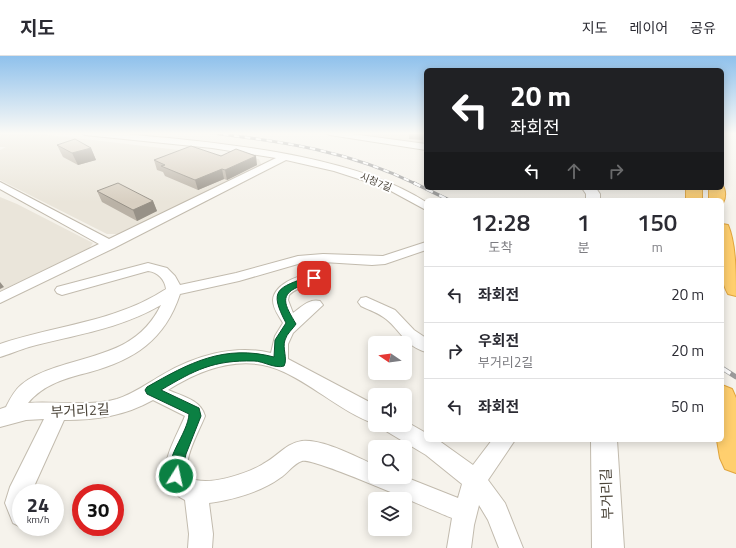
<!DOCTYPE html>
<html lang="ko">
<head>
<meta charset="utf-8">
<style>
  body { margin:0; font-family:"Titillium Web","Noto Sans KR",sans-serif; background:#f2f2f3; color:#2b2b33; height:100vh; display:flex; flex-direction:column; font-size:15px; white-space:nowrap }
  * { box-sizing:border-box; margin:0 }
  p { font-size:13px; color:#7c7c81 }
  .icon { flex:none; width:22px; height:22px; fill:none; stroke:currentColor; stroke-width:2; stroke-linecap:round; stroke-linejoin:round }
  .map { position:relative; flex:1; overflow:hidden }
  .panel { position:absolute; left:424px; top:142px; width:300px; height:244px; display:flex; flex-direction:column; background:#fff; border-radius:6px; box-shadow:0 2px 10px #0003 }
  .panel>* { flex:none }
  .guide { position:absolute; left:424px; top:12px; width:300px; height:122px; border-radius:6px; box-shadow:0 2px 10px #0003; background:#202124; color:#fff; overflow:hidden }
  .needle { width:26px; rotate:283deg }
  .buttons { position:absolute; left:368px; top:280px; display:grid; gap:8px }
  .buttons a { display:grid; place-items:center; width:44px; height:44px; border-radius:6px; background:#fff; box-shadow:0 2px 10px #0003; font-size:20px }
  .speed { position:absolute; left:12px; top:428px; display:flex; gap:8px; font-size:20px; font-weight:700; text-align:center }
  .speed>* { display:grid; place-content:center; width:52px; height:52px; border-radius:50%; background:#fff; box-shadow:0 2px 10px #0003; line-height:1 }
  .speed small { font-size:10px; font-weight:400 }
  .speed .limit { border:6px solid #d22; background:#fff; color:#111 }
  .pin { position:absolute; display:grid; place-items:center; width:34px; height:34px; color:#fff; margin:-17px; border-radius:8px; box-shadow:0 2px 6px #0006 }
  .me { position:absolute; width:44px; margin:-22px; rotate:10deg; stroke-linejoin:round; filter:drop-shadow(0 0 3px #0008) }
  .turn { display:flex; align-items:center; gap:14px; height:84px; padding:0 20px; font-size:18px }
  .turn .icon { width:52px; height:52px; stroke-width:2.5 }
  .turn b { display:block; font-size:28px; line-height:34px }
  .lanes { display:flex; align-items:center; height:38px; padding:0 20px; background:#0003; justify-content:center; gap:20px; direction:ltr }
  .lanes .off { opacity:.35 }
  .eta { display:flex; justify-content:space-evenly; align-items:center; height:68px; text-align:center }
  .eta b { font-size:24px; font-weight:600; line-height:28px }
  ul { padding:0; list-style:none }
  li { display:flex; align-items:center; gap:12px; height:56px; padding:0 20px; border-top:1px solid #e1e1e2 }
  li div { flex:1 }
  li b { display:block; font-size:15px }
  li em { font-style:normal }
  header { display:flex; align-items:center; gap:24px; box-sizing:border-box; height:56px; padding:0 20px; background:#fff; border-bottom:1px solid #e1e1e2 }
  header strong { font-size:19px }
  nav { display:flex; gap:22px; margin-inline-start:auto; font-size:14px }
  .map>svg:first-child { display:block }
</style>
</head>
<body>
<header>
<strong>지도</strong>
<nav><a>지도</a><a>레이어</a><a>공유</a></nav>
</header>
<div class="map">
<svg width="736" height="492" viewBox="0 0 736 492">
  <rect width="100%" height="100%" fill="#f6f3ec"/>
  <path fill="#eae5da" d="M0,77H31L259,103L262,110L120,178H107L0,124V94L6,91H0Z
    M373,77H426V88L372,80Z
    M0,141L17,148L93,187L87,195L0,235Z"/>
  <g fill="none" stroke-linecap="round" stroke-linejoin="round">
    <g stroke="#c2bbae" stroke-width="2">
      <path id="minor" d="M81,77C110,75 140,80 169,82C246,90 360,103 426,146V154L391,135L368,126L334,115L286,104L114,192L0,247V236L99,188L0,133V126L109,183L276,102L212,92L85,79Z
        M326,77H345L426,88V94L330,79Z
        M426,186V194L385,208L372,209L323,206L298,208L239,225L180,238C165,284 134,304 90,316C66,322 44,328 28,347C57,345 89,351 117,343C133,338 148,327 162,319C194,300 234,288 271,297L275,280L283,267C279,260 273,253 273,244C274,227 305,215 319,219L321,222C316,229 297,230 289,239L288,244L293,257C301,251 310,242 320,245L323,249L293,277L288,288V303L375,349V368C342,356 316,331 284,316C245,297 203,312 168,334C182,340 201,344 205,360C199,376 180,407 190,422C207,431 247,418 263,408C277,401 286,387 302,385C323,383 356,401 375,409V421H405L458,442L462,428L426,399L386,375L383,369H405V365L426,377V384H438L473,409L492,384H515L488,424L505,447L523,492H499L488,464L479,449L474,469L471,492H447L452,462C431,454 314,401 302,405C294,407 287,418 280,422C261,436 232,444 209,447L213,478L212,492H188L189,478L185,444C147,426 174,387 185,360L153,344C124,360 97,364 64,364L31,437H21V471L13,467L5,447L10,431L44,363L26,364L0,371V353L6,351C10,343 14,335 21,329C31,320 45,315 57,311C99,297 139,294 161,249C120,273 74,279 29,291C19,294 10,298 0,301V288C56,269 116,266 166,233C165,224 158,216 148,215L62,239L57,237L55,234L57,231L148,207L167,212L175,220L180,229L236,217L298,200L323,198L383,200Z
        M366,241L395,254L414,274L426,282V296C405,290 401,275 386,263C379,257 369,254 361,250L358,246L361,242Z"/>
    </g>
    <g stroke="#c2bbae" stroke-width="2">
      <path id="tertiary" d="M582,132H596L600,138V144H586V138Z
        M591,384H617L624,492H592Z"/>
    </g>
    <g stroke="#e0a43c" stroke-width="2">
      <path id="motorway" d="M722,129C726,133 726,142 723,147L722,144H709V132H722Z
        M686,132H702V144H686Z
        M722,168L728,169C736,188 736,218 736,240L728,238C717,219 722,189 722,168Z
        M722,329L732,333L736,342V417L725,413L720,402L717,384H722Z"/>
    </g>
    <use href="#minor" fill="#fff" fill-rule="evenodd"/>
    <use href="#tertiary" fill="#fff" fill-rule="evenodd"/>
    <use href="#motorway" fill="#ffcf6e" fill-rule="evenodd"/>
    <g stroke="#9a9a9a" stroke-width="3">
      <path id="rail-far2" d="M212,77C286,86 348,95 416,128"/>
    </g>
    <g stroke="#9a9a9a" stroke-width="3.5">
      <path id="rail-far1" d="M414,127L449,144"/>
    </g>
    <g stroke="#9a9a9a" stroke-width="5">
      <path id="rail" d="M722,312L736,321"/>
    </g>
    <use href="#rail-far2" stroke="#fff" stroke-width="2" stroke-dasharray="5.5" stroke-linecap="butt"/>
    <use href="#rail-far1" stroke="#fff" stroke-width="2.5" stroke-dasharray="7" stroke-linecap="butt"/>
    <use href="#rail" stroke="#fff" stroke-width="3.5" stroke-dasharray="10" stroke-linecap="butt"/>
  </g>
  <path fill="#bab2a6" d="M409,77H424L423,84L409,83Z
    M57,89L91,92L96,104L78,109L63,101Z
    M221,100L257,109L227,124L224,123L198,134L165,120L163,116L157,114L154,104Z
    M97,135L153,145L157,155L137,165L102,146Z"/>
  <path fill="#979187" d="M91,92L96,104L78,109L72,97Z
    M256,100L257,109L227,124L225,114Z
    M222,113L224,123L198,134L195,124Z
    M153,145L157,155L137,165L133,154Z
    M0,226L4,231L0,233Z"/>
  <path fill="#d8cfc1" stroke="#979187" d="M75,83L91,92L72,97L57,89Z
    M191,90L221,100L236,93L256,100L225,114L222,113L195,124L161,110L165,109L154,104Z
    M118,127L153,145L133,154L97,135Z"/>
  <linearGradient id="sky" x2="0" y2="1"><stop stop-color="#8fc1ec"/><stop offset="0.53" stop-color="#fbfaf6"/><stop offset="1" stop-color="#fbfaf6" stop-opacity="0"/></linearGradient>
  <rect width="736" height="146" fill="url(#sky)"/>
  <path fill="#0b8043" stroke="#07532c" d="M310,220H317L318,222C314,226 308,227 303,229C277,238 285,249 296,268C293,273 287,277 285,284C282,292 288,303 284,310C275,313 263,305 254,305C213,304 195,314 161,334L199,352L201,360L186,398L180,424L176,426L171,424C162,404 188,378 189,358L147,338L145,334L147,331C189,307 224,288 274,301L275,284L286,267C268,233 278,232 310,220Z"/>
  <g text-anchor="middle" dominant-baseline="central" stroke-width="4" stroke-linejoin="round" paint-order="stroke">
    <g font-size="10" fill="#4b4439" stroke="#fff">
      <text transform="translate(376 126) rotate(22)">시청7길</text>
    </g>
    <g font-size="14" fill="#4b4439" stroke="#fff">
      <text transform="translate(80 354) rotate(-3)">부거리2길</text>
      <text transform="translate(606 438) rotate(-92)">부거리길</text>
    </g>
  </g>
</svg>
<div class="buttons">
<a><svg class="needle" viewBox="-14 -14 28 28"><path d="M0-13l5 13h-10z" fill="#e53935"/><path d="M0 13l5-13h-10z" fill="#7c7c81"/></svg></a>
<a><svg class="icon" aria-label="sound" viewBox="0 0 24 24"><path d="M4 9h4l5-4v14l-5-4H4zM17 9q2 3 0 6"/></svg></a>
<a><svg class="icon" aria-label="search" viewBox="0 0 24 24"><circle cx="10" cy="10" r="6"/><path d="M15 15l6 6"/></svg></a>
<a><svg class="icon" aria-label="layers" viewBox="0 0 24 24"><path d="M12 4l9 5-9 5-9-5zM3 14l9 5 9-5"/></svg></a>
</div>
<div class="speed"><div>24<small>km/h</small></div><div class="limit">30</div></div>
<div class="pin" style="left:314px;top:222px;background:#d93025"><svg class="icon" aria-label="arrive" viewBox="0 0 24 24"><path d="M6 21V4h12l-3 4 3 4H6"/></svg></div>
<svg class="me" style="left:176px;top:420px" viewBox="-20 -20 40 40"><circle r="17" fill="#0b8043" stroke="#fff" stroke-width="3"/><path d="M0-11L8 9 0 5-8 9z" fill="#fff"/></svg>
<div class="guide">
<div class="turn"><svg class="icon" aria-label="left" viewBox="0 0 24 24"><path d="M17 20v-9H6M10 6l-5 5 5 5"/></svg><div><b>20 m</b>좌회전</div></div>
<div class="lanes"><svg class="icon" aria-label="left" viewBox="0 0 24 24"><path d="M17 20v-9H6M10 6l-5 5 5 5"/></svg><svg class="icon off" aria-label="ahead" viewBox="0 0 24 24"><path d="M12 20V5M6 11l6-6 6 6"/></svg><svg class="icon off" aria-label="right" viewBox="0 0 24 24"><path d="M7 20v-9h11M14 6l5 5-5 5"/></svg></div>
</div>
<section class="panel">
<div class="eta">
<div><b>12:28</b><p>도착</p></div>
<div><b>1</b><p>분</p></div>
<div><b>150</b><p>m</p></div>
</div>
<ul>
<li><svg class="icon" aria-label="left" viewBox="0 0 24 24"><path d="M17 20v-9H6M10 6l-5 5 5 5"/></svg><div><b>좌회전</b></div><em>20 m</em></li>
<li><svg class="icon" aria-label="right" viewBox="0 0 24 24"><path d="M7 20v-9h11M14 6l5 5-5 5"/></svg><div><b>우회전</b><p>부거리2길</p></div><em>20 m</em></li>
<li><svg class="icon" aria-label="left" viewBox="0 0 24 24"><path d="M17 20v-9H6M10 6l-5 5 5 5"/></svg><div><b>좌회전</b></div><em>50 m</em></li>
</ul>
</section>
</div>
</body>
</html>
